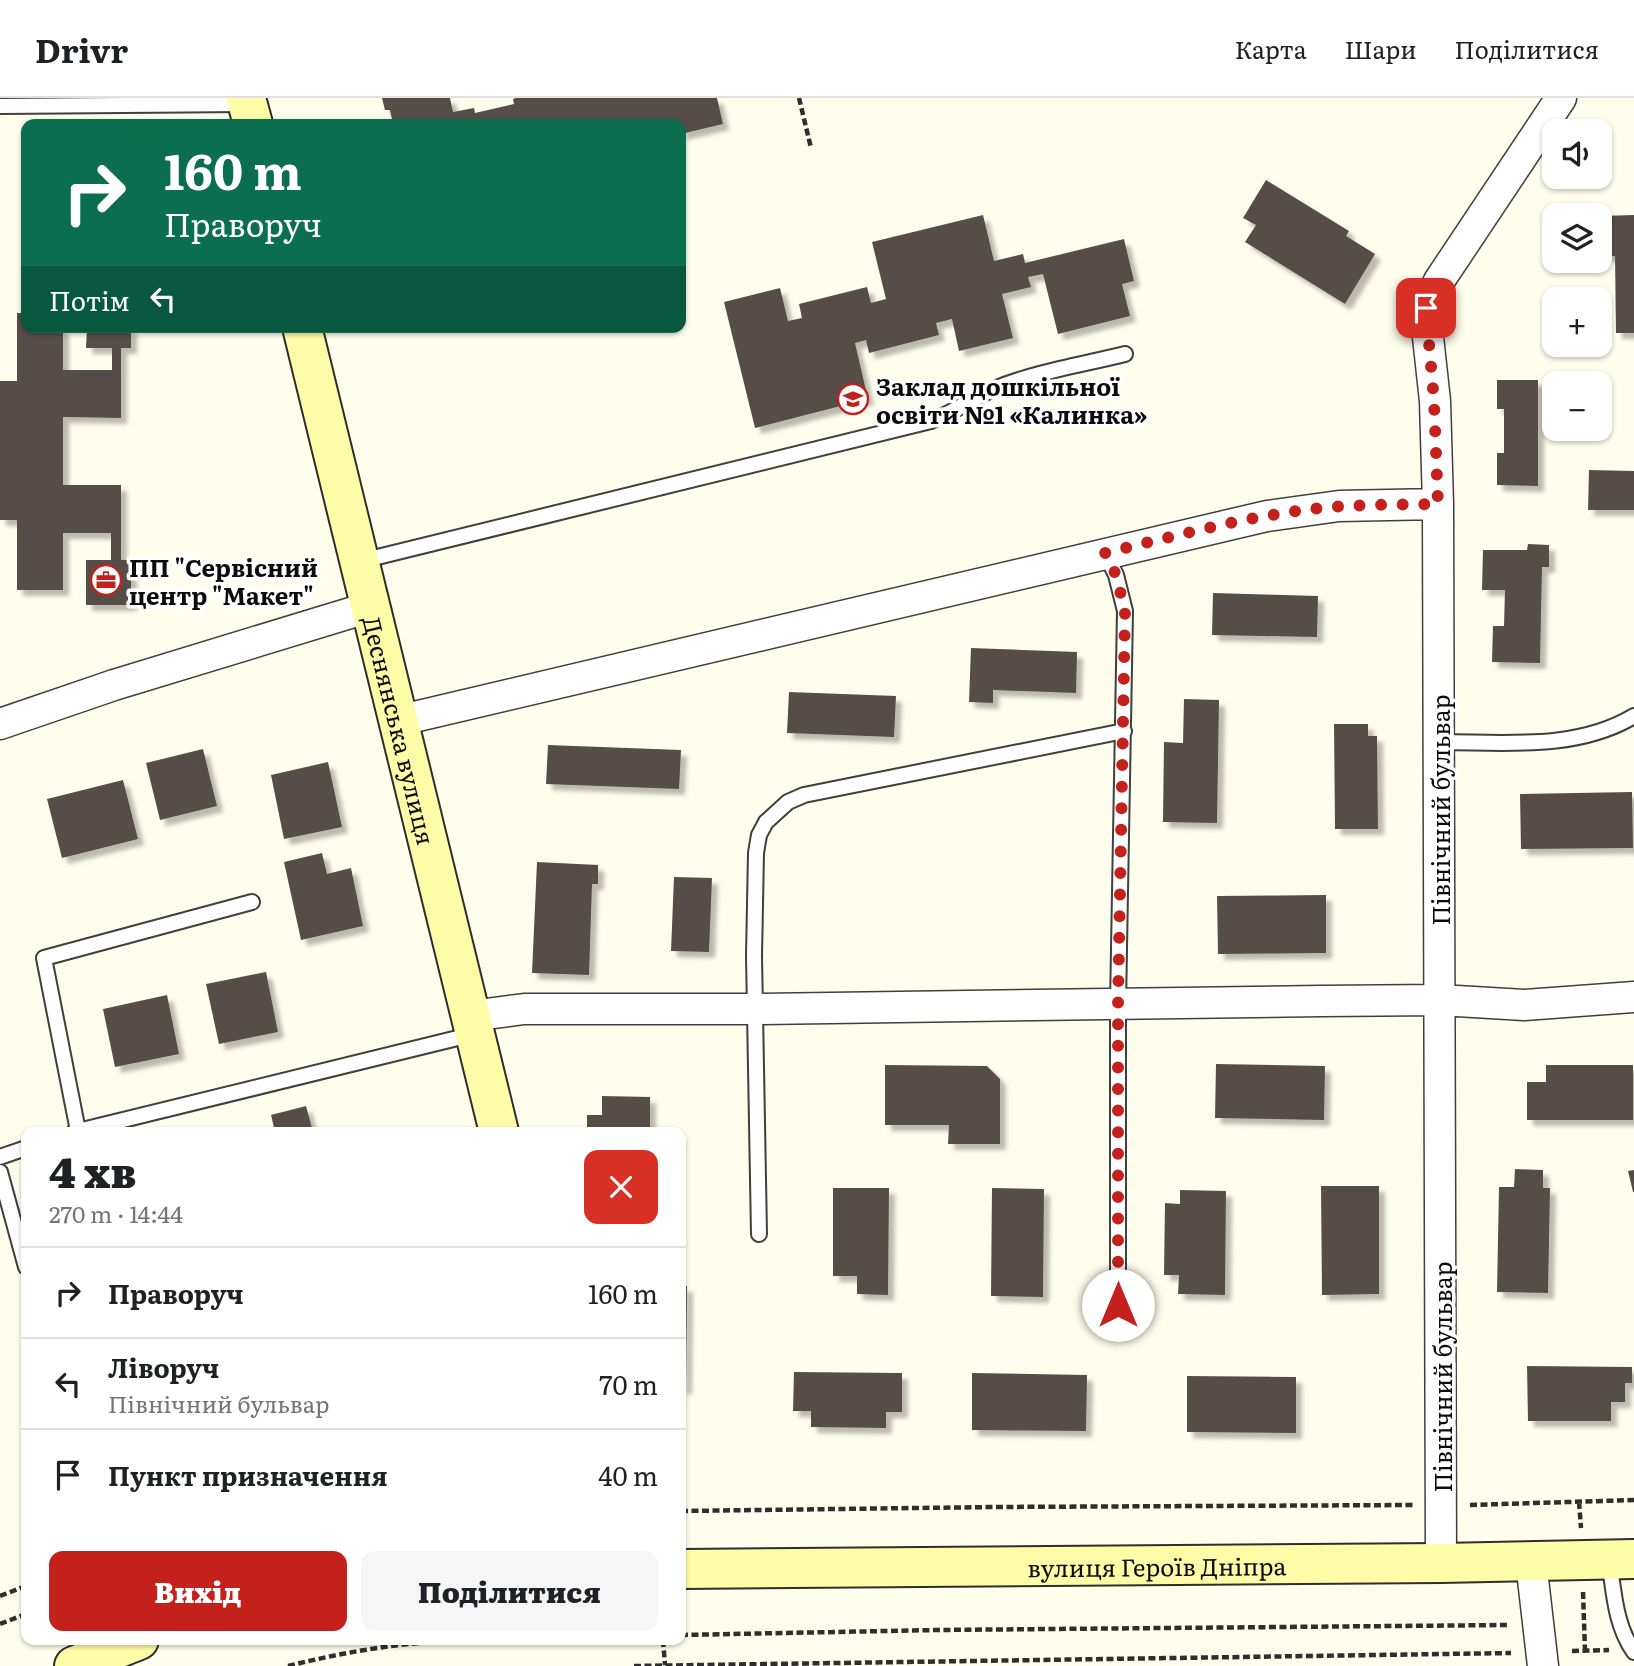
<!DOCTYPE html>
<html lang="uk">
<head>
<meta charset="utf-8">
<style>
  body { margin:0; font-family:Literata,serif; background:#f6f6f6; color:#202124; height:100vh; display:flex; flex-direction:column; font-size:26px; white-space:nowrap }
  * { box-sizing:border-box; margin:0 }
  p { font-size:23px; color:#757577 }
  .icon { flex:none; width:38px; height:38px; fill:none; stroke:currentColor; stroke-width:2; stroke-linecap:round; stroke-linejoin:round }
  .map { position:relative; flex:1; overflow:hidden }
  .side { position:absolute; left:21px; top:1029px; width:665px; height:518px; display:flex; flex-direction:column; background:#fff; border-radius:14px; box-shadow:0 2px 5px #0004 }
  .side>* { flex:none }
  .banner { position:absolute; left:21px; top:21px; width:665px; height:214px; border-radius:14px; box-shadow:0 2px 5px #0004; background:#0b6e4f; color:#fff; overflow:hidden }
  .tools { position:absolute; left:1542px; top:21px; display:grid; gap:14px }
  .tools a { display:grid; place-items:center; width:70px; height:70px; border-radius:14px; background:#fff; box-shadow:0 2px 5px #0004; font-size:35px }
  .pin { position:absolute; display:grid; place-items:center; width:60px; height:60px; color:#fff; margin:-30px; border-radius:14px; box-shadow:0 4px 10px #0006 }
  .me { position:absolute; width:77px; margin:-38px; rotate:0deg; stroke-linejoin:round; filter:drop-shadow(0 0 5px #0008) }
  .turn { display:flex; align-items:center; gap:24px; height:147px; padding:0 28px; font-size:32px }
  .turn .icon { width:91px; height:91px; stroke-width:2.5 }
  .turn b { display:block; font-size:49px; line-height:60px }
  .then { display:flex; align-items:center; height:66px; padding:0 28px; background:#0003; gap:14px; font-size:26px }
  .round { display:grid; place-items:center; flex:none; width:74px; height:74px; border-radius:14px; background:#f6f6f6 }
  .headline { display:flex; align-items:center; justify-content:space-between; height:119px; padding:0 28px }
  h1 { font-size:42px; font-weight:800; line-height:52px }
  .primary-button { display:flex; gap:14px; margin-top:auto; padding:14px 28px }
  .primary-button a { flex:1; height:80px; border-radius:14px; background:#c4201c; color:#fff; font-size:28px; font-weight:800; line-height:80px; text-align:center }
  .primary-button a+a { background:#f6f6f6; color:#202124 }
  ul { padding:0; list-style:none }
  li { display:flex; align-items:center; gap:21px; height:91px; padding:0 28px; border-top:2px solid #e0e0e0 }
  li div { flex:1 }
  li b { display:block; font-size:26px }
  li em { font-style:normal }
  header { display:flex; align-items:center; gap:42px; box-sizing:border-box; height:98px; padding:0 35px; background:#fff; border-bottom:2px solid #e0e0e0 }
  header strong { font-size:33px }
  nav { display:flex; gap:38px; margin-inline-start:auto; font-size:24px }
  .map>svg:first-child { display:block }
</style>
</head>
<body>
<header>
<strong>Drivr</strong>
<nav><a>Карта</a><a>Шари</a><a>Поділитися</a></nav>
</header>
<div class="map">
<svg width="1634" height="1568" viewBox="0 0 1634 1568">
  <defs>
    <filter id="shadow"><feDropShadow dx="6" dy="6" stdDeviation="2" flood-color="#0004"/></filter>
  </defs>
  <rect width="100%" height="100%" fill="#fffdec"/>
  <path fill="#564e48" filter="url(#shadow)" d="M382,0H450L453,14L474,10L475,15L514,6L513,1L516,0H717L723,26L681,36V26H393L390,12H385Z
    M1266,82L1349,133L1346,138L1375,156L1345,206L1245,144L1256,127L1243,120Z
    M983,117L994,163L1023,156L1025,165L1124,141L1134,183L1122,186L1130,218L1058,236L1043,176L1028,179L1031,189L1002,196L1013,240L959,253L952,221L936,225L939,237L869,255L866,242L855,245L868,301L755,330L724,204L780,190L788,223L802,220L799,206L867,189L871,205L886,201L872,144Z
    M1634,117V235H1616L1615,158H1601L1600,118Z
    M17,215H26V229H63V272H112V250H86L87,229H131V250H121V320L63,319V387H121V462H131V507H86V462H111V435H63V492H17V422H0V283H17Z
    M1497,282H1538V388L1497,387V355H1504V311H1497Z
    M1589,372L1634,373V412H1588Z
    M1528,446L1549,447V469H1542L1540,565L1492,564L1493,528H1504L1505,492H1482L1483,452H1527Z
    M1213,495L1318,498L1317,539L1212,537Z
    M971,550L1077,554L1076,595L993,592V605L969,604Z
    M789,594L896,598L894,639L787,635Z
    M1184,601L1219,602L1217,725L1163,724L1164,644L1183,645Z
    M1334,626H1368V638H1377L1378,731H1335Z
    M548,647L681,652L679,691L546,686Z
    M203,651L217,708L160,722L146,665Z
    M328,664L342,729L284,741L271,677Z
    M123,682L138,741L62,760L47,701Z
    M1632,694L1633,750L1521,751L1520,696Z
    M322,755L327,776L351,770L363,828L301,842L284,764Z
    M537,764L598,767V786H592L589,877L532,875Z
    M674,779L712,780L709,854L671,853Z
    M1326,797V855L1218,856L1217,798Z
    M266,874L278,934L219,946L206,886Z
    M167,897L179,956L115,969L103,911Z
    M1216,966L1325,968L1324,1022L1215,1020Z
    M885,967L987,968L1000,981V1046H948L949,1027H885Z
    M1546,967H1633V1022H1527V984H1546Z
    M602,998L650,999V1034H587V1017H602Z
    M306,1008L313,1034H275L271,1017Z
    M1515,1071L1543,1072V1090H1550L1548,1195L1497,1194L1499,1089H1514Z
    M1634,1072V1094H1633L1628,1073Z
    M1321,1088H1379V1196L1322,1197Z
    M833,1090H889L888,1197L857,1196V1178H833Z
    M992,1090L1044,1091L1043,1199L991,1198Z
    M1180,1092L1226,1093L1225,1197L1178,1196L1179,1177H1164L1165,1105L1180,1106Z
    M681,1188H687L686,1291L681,1290Z
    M1527,1268L1632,1269V1285H1625V1304H1611V1323H1528Z
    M794,1274L902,1275V1314H886V1330L811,1329V1313H793Z
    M972,1275L1087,1277L1086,1333L972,1332Z
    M1187,1278L1296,1279V1335L1187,1334Z"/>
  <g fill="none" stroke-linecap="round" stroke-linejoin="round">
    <g stroke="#3f3f3f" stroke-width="18">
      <path id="lane" d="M0,8L247,6
        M1105,455L1116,477L1125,513L1118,907V1207
        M361,463L931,323C954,315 972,300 994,291C1035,274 1081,267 1125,256
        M1439,644C1503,644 1576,653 1634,618
        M78,1033L44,860L252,804
        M74,1034L474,936
        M0,1059L26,1050
        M0,1074L26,1169
        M759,1136L754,858L756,755L759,737L766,724L788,704L804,697L1124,633
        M1609,1462C1614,1494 1615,1527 1634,1554"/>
    </g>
    <g stroke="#3f3f3f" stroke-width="33">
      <path id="street" d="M397,623L1267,418L1339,408L1438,406
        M0,626L114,587L370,509
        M471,918L524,911H755L1321,903L1440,902L1524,907L1634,899
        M1531,1464L1543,1568
        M1441,1465L1438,406L1435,303L1426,221V210L1439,183L1561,0"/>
    </g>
    <g stroke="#2e2e2e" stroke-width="42">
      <g id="secondary">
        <path d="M246,0L253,26"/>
        <path id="s1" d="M302,229L499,1034"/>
        <path id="s2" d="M681,1471L1441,1465L1634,1461"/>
        <path d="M74,1568L139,1542"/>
      </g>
    </g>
    <path stroke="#2e2e2e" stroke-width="4.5" stroke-dasharray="7 3.5" stroke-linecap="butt" d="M799,0L811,50
      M1579,1404L1581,1430
      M1470,1407L1634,1402
      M681,1413L994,1409L1413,1407
      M1583,1494L1585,1553
      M0,1498L26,1488
      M0,1526L26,1516
      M681,1537L937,1532L1510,1527
      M663,1542L665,1567
      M1572,1553L1609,1552
      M288,1568C348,1553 410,1543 472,1542
      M634,1568L1511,1555"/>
    <use href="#lane" stroke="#fff" stroke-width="14"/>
    <use href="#street" stroke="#fff" stroke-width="30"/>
    <use href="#secondary" stroke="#fffca7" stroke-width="38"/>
  </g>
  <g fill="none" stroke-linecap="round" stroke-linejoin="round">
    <path stroke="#c4201c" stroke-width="12" stroke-dasharray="0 21.6" d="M1118,1207V907L1125,513L1116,477L1105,455C1171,439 1237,421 1304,412C1348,406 1393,407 1438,406L1434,303L1426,210"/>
  </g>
  <defs>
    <g id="school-ring" transform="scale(1.575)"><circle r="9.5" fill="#fff" stroke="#c4201c" stroke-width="1.5"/><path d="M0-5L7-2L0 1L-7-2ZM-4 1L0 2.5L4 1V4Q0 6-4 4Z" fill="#c4201c"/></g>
    <g id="office-ring" transform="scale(1.575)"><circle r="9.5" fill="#fff" stroke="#c4201c" stroke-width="1.5"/><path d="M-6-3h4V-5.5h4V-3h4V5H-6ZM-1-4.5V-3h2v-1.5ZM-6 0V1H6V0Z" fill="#c4201c"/></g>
  </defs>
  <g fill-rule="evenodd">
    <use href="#school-ring" x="853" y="301"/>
    <use href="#office-ring" x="106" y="482"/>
  </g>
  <g text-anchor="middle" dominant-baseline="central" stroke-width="7" stroke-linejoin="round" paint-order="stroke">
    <g font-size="24" font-weight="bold" fill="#0c0c0c" stroke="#fff" text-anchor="start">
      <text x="876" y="287">Заклад дошкільної<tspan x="876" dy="28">освіти №1 «Калинка»</tspan></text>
      <text x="129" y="468">ПП "Сервісний<tspan x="129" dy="28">центр "Макет"</tspan></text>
    </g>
    <g font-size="24" fill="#0c0c0c" stroke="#fff">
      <text stroke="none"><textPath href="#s1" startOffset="415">Деснянська вулиця</textPath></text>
      <text transform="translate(1439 712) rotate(-90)">Північний бульвар</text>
      <text transform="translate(1441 1279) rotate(-90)">Північний бульвар</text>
      <text stroke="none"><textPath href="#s2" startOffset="476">вулиця Героїв Дніпра</textPath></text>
    </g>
  </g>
</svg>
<div class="tools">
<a><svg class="icon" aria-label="sound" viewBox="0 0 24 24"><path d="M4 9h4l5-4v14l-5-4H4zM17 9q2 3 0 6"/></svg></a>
<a><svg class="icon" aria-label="layers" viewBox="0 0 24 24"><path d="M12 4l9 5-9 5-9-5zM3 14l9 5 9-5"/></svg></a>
<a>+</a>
<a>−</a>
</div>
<div class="pin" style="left:1426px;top:210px;background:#d93025"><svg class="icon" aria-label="arrive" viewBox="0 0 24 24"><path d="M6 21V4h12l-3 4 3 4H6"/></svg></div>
<svg class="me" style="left:1118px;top:1207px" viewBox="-20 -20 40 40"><circle r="19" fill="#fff"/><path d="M0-13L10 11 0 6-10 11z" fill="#c4201c"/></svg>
<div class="banner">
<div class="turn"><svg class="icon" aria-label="right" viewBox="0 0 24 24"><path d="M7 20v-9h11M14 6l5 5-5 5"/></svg><div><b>160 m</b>Праворуч</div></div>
<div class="then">Потім<svg class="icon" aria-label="left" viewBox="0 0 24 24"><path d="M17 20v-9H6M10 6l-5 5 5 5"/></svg></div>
</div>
<section class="side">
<div class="headline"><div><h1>4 хв</h1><p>270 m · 14:44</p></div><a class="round" style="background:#d93025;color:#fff"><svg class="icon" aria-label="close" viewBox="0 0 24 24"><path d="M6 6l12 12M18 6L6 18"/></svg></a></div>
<ul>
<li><svg class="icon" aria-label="right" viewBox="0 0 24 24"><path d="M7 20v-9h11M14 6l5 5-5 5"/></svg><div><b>Праворуч</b></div><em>160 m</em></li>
<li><svg class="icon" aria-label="left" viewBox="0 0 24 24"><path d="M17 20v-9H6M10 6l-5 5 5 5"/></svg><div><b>Ліворуч</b><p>Північний бульвар</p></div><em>70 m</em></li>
<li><svg class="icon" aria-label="arrive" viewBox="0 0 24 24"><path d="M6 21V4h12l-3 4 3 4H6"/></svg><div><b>Пункт призначення</b></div><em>40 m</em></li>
</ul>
<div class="primary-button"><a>Вихід</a><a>Поділитися</a></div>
</section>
</div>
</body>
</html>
